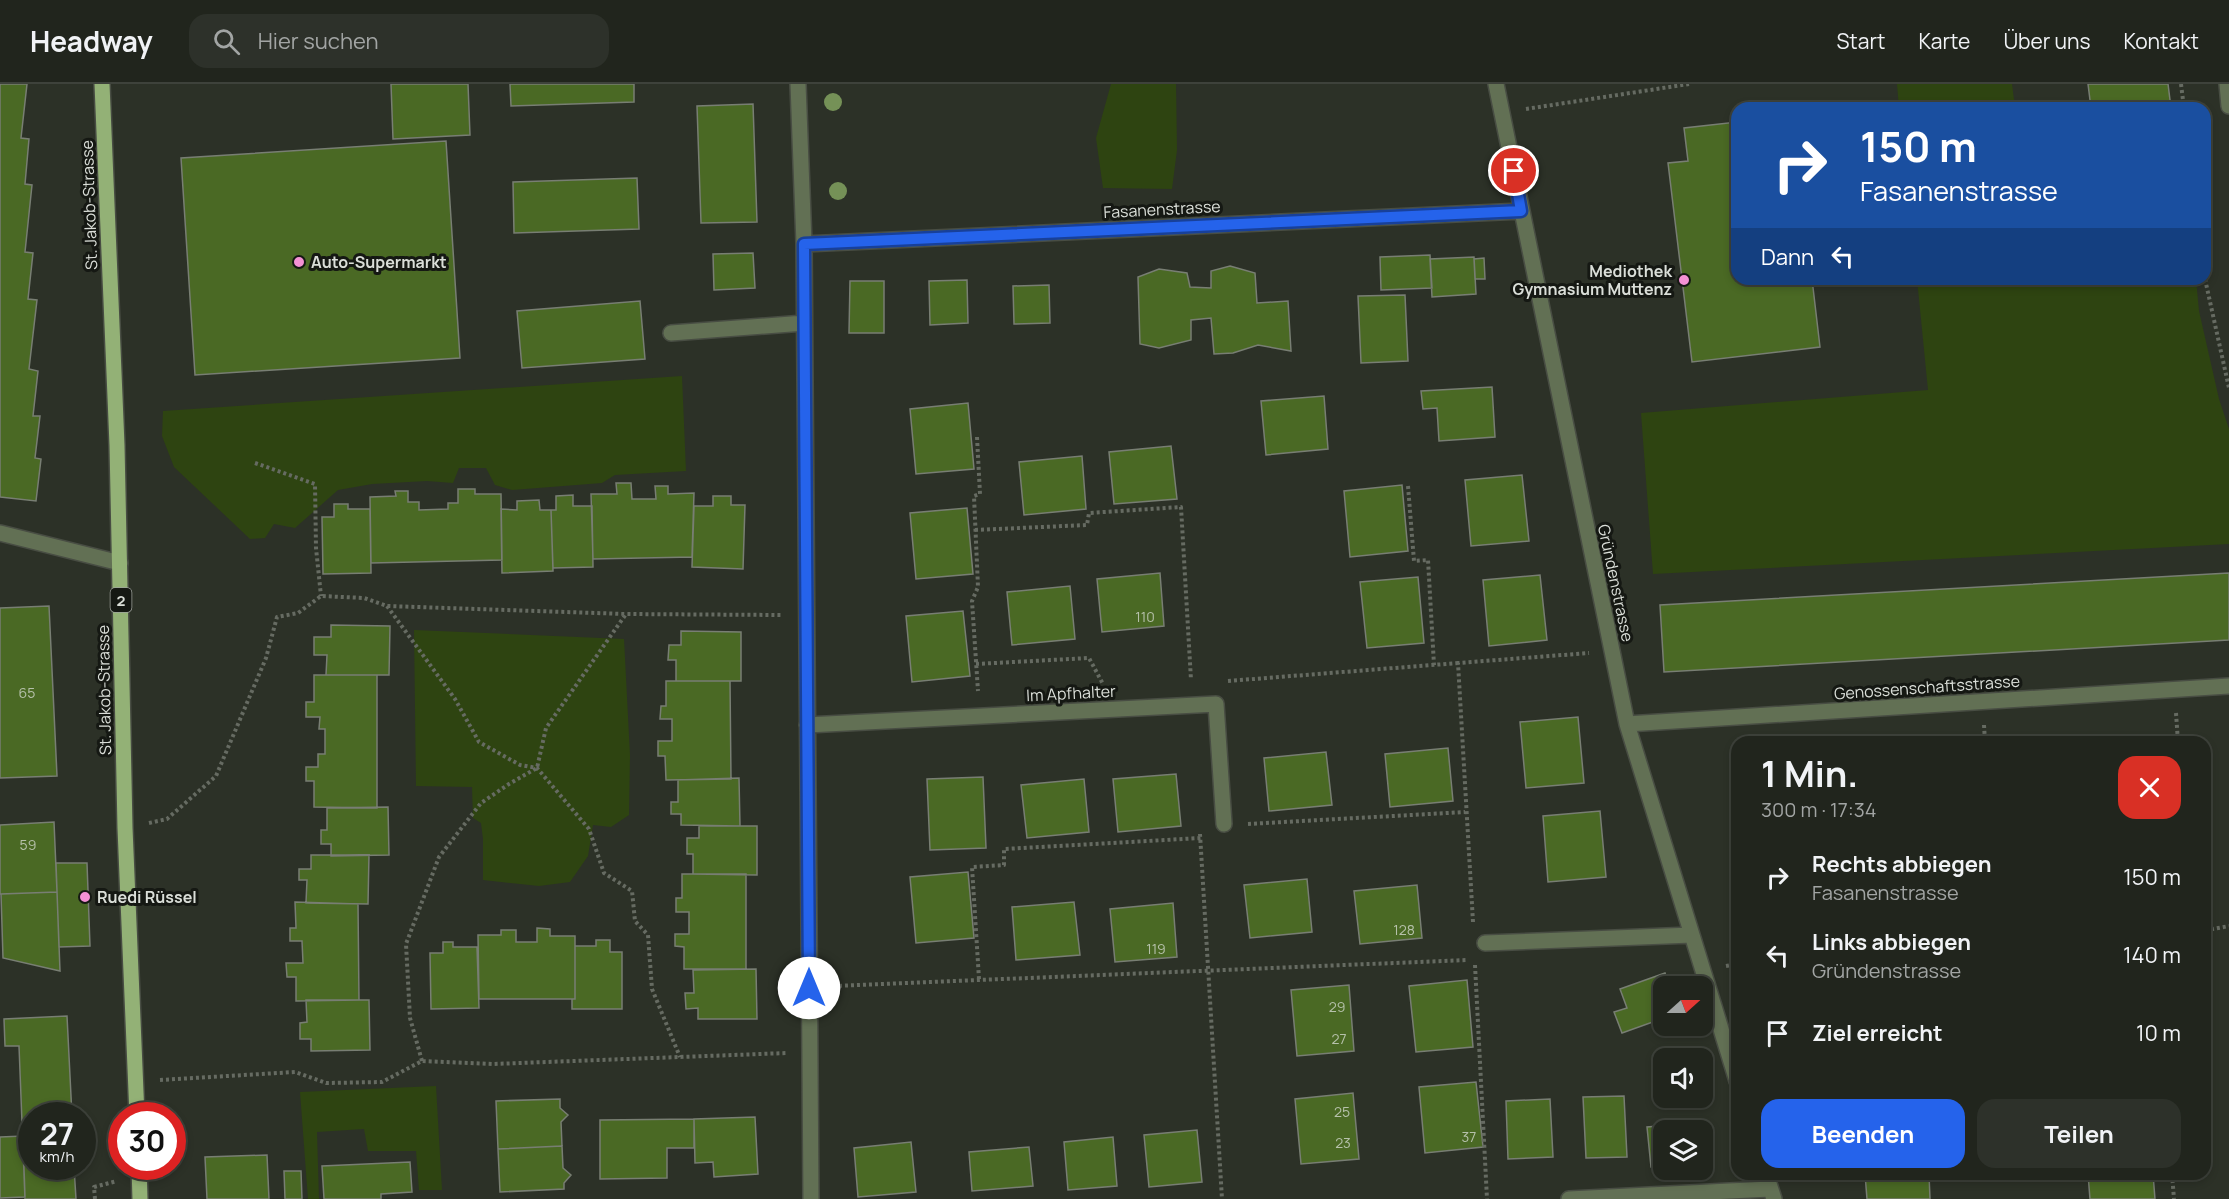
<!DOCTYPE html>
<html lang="de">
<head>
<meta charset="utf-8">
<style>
  body { margin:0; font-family:Manrope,sans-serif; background:#2d312a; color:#f1f3f6; height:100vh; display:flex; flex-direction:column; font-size:22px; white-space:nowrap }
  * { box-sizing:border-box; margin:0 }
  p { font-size:20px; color:#a2a5a4 }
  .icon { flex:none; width:33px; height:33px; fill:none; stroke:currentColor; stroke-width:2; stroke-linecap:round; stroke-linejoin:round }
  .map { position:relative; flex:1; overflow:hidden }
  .details { position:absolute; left:1731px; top:652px; width:480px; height:444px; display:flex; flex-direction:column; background:#21251d; border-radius:18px; box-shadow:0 3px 9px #0003,0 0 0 2px #3e423b }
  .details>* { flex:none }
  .banner { position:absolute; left:1731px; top:18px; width:480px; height:183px; border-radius:18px; box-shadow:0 3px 9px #0003,0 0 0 2px #3e423b; background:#1a4fa0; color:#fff; overflow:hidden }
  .needle { width:39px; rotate:69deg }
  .controls { position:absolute; left:1653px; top:892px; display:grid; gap:12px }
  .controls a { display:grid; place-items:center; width:60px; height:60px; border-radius:12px; background:#21251d; box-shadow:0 3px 9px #0003,0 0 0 2px #3e423b; font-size:30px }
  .speed { position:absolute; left:18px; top:1018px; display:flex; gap:12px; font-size:30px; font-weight:700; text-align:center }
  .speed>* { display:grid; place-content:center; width:78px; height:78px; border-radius:50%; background:#21251d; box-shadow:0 3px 9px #0003,0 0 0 2px #3e423b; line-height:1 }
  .speed small { font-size:15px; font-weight:400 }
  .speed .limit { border:9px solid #d22; background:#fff; color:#111 }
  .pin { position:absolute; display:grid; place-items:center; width:51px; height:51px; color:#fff; margin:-26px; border:3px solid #fff; border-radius:50%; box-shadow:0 2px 6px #0007 }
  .me { position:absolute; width:66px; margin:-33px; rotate:0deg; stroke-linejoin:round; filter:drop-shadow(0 0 4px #0008) }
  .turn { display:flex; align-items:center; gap:21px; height:126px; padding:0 30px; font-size:27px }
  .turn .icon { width:78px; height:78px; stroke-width:2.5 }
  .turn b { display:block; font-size:42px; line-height:51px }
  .then { display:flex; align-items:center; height:57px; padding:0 30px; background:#0003; gap:12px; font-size:22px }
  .round { display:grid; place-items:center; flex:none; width:63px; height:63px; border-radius:18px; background:#2d312a }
  .headline { display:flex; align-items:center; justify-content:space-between; height:102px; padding:0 30px }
  h1 { font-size:36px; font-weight:700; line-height:45px }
  .cta { display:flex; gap:12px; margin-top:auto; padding:12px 30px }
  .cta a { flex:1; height:69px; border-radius:18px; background:#2563eb; color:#fff; font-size:24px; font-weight:700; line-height:69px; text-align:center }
  .cta a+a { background:#2d312a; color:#f1f3f6 }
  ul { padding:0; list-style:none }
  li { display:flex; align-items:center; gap:18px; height:78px; padding:0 30px }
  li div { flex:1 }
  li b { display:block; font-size:22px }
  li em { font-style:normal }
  header { display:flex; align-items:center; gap:36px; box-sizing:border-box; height:84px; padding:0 30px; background:#21251d; border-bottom:2px solid #3e423b }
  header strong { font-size:28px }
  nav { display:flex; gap:33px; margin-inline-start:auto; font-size:21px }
  .search { width:420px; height:54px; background:#2d312a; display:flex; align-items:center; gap:15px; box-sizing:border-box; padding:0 21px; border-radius:18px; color:#a2a5a4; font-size:22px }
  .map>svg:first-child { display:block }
</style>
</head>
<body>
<header>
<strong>Headway</strong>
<div class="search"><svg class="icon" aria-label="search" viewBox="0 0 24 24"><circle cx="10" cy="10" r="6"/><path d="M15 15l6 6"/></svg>Hier suchen</div>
<nav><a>Start</a><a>Karte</a><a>Über uns</a><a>Kontakt</a></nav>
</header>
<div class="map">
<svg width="2229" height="1115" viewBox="0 0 2229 1115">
  <rect width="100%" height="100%" fill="#2c3127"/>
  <path fill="#2e4411" d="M1111,0H1176L1177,66L1172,105L1103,104L1096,54Z
    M1897,0H2012L2015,24H1899Z
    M1917,195H2196L2199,227L2219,315L2229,345V460L1653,490L1641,329L1928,306Z
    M682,292L686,387L615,391L602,399L512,406L495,401L486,384H459L453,399L427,397L372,400L338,406L295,444L274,440L265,454L250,455L174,383L162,352L163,327Z
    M414,546L624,555L630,671L629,731L611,743L593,741L588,772L570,798L539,802L483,796V755L481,739L473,734L472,703L416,702Z
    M436,1002L442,1106H419L416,1067H368L364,1045L317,1048L319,1115H308L300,1008Z"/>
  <path fill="#4a6924" stroke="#787e73" stroke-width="1.5" d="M0,0H27L21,54L29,55L25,100L32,101L25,168L33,169L28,215L37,216L29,285L38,287L33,332H40L35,374L41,375L36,417L0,413Z
    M391,0H468L470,51L393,55Z
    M510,0H634V18L511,22Z
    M2088,0H2168L2171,24H2091Z
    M753,20L757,138L701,139L697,22Z
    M1737,38V195H1812L1820,263L1692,278L1668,79L1688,77L1684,44Z
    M446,57L460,274L195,291L181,74Z
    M637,94L639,145L514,149L513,98Z
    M753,169L755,204L714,206L713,170Z
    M1430,171L1432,204L1381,206L1380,173Z
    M1474,173L1476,210L1432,213L1430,175Z
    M1484,174L1485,195H1475L1474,175Z
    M1230,182L1255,189L1257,219L1288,217L1291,267L1258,261L1233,269L1214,270L1211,234L1191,236V256L1159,264L1140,260L1138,193L1159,185L1187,189L1190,203L1211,204V187Z
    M967,196L968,239L930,241L929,197Z
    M850,197H884V249H849Z
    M1049,201L1050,239L1014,240L1013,202Z
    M1405,211L1408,277L1361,279L1358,212Z
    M640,217L645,275L522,284L517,227Z
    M1492,303L1495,353L1439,357L1437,324L1423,325L1421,307Z
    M1324,312L1328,365L1266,371L1261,317Z
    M968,319L974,385L916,390L910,325Z
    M1171,362L1177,415L1114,420L1109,368Z
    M1082,372L1086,425L1024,431L1019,378Z
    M1522,391L1529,457L1471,462L1465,396Z
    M616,399H631L632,415H656L655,402H668V410L694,409L692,473L593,475L591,410H617Z
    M1402,401L1408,467L1350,473L1344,407Z
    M458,405H475V410H501L502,476L371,479L370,413L396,412L395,407H408V418H419V426L448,425V419H458Z
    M573,411V422H592L593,483L553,484L551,426H556V412Z
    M713,412H731V421H745L743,485L692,483L694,422H713Z
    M539,416L540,426H551L553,487L502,489L501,425L517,426V417Z
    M334,420H348V425H370L371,489L323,490L322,433H334Z
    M967,424L973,490L916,495L910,429Z
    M1160,489L1164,542L1102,548L1097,495Z
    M2229,489V556L1664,588L1660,521Z
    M1540,491L1547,556L1489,562L1483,496Z
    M1418,493L1424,559L1367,564L1360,498Z
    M1070,502L1075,555L1012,561L1007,508Z
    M49,522L57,692L0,694V524Z
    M963,527L970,592L912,598L906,532Z
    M331,541L390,542L389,591H326L327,571H314V553H331Z
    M681,547L741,548V597H676V576H668L669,561H681Z
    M314,591H377V724L314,723V697H306V683H318V670H325V645H319L320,633H306V618H314Z
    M666,597H730L731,695L666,696L665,672H658V657H672V635H660L661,622H666Z
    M1578,633L1584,699L1526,704L1520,638Z
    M1448,664L1453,717L1390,723L1385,670Z
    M1326,668L1332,721L1269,727L1264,674Z
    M1176,690L1181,742L1118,748L1113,695Z
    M983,693L986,764L930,766L927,695Z
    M739,694L740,742L681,741V730H671V718H678V696Z
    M1084,695L1089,748L1027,754L1021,701Z
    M388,723L389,771L331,772V760H321V746H327V724Z
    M1600,727L1606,793L1548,798L1543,732Z
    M54,738L57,808L0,810V741Z
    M699,742H757V791L693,790V770H687V754H699Z
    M311,771H369L368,820L306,819L307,796H299V785H311Z
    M56,779H87L90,862L59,863Z
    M968,788L974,854L916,859L910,793Z
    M682,790H746V885H684V863L675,862V850H689V828H676V814H682Z
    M1307,795L1312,848L1250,854L1244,801Z
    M1417,801L1422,854L1360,860L1354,807Z
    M57,808L60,887L3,874L1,810Z
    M295,818L358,820L359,916L296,917V893H287L286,879H303L302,857H290V844H296Z
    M1074,818L1080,871L1016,876L1012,823Z
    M1173,819L1177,873L1115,878L1110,825Z
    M537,844L550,845V852H575V915H479L478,851H501V846H516V858H537Z
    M596,856H610V868H622V925H572V915H575V862H596Z
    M443,858H453V863H477L479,924L431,925L430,869H443Z
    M756,885L757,935H698V924L686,925L685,909H694L693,886Z
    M1665,889L1669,903H1664V934L1622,949L1614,928L1627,924L1620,905Z
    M1467,896L1473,963L1416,968L1409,902Z
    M1349,901L1354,967L1297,972L1291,906Z
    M306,916H369L370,966L311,967V955H300V939L307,938Z
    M67,932L72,1032H32V1083H74L76,1115H25L19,962H5L4,935Z
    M1476,998L1483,1063L1425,1069L1419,1003Z
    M1353,1009L1359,1075L1301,1080L1295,1015Z
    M1624,1012L1627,1073L1586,1074L1583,1013Z
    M560,1015V1024L568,1031L561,1038L562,1062L498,1065L496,1017Z
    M1550,1015L1553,1073L1508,1075L1506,1017Z
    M755,1033L758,1090L714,1093L713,1078L695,1079L694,1035Z
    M694,1035V1064H667V1094L600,1095V1036Z
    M1696,1039L1697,1047H1664V1082L1651,1083L1647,1043Z
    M1197,1046L1202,1098L1149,1103L1144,1051Z
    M23,1052L25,1113L0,1114V1053Z
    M1113,1053L1117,1102L1068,1106L1064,1058Z
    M911,1058L916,1108L858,1113L854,1064Z
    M562,1062L563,1084L571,1091L564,1099V1105L500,1108L498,1065Z
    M1029,1063L1033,1102L972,1107L969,1068Z
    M267,1071L269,1115H207L205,1073Z
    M410,1078L412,1108L381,1110V1115H324L322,1082Z
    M284,1087H301L302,1115H285Z
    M1865,1090H1929L1930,1115H1867Z
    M2088,1090H2153L2155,1115H2090Z"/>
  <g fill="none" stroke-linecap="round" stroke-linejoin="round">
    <g stroke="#484d43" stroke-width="18">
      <path id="minor" d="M798,0L804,160L811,1115
        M1496,0L1627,640L1737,997
        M2227,0L2229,22
        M804,160L1522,127
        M671,249L804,239
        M0,449L120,479
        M1627,640L2229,602
        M807,641L1216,620L1224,740
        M1485,859L1692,851
        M1766,1090L1774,1115
        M1569,1115L1770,1105"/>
    </g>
    <g stroke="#484d43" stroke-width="18">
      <path id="major" d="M102,0L117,361L125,744L137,1032
        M139,1083L140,1115"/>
    </g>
    <path stroke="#666b62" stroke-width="4" stroke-dasharray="3 3" stroke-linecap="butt" d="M2181,0L2184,24
      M1526,25L1689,0
      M2205,195L2229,304
      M977,353L980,410L974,412L978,503L972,517L978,607
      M255,379L315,400L316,464L321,512
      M1408,402L1414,477L1428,476L1434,581
      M975,446L1087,441L1089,429L1181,423L1191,596
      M387,522L455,615L479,658L520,681L537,684L589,745L604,789L632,807L635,837L648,851L652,905L680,973
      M976,580L1089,574L1103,600
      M1228,597L1458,579
      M2176,629L2178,658
      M1984,641L1985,658
      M149,739L167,735L216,692L266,574L277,533L298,529L321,512L364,514L387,522L625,530
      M1248,740L1465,728
      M1200,750L1222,1115
      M1473,838L1458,579L1589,569
      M2205,844L2213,845L2229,842
      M1475,881L1487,1115
      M1726,882L1737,880
      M979,895L972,783L1004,781V765L1201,754
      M833,902L1467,876
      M422,977L410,934L406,860L439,773L481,719L509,700L537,684L546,644L626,530L781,531
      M160,996L295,988L326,999L382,998L422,977L493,980L787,969
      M2172,1090L2174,1115
      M95,1115L94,1103L117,1097"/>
    <use href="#minor" stroke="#627054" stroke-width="15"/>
    <use href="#major" stroke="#93b176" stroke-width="15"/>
  </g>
  <g fill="#759157">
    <circle cx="833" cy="18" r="9"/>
    <circle cx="838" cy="107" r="9"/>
  </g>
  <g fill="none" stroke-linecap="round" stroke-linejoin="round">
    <g stroke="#184099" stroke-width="15">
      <path id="route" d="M809,904L804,160L1521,127L1514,87"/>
    </g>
    <use href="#route" stroke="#2563eb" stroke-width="10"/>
  </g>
  <g fill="#f491d4" stroke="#151813" stroke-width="2">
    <circle cx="299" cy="178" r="6"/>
    <circle cx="1684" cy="196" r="6"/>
    <circle cx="85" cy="813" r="6"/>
  </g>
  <g text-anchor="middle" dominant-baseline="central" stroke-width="6" stroke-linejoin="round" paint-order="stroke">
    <g font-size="14" fill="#b6c1ab">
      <text x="1145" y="532">110</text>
      <text x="27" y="608">65</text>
      <text x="28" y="760">59</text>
      <text x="1404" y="845">128</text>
      <text x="1156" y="864">119</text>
      <text x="1337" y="922">29</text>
      <text x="1339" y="954">27</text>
      <text x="1342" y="1027">25</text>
      <text x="1469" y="1052">37</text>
      <text x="1343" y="1058">23</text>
    </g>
    <rect fill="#151813" stroke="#9fa39d" stroke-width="1.5" x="110.5" y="504" width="21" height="24" rx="4.5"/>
    <g font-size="15" font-weight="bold" fill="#daded8">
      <text x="121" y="516">2</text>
    </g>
    <g font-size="16" fill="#daded8" stroke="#151813">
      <text transform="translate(89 121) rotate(-92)">St. Jakob-Strasse</text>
      <text transform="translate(1162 125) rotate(-3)">Fasanenstrasse</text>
      <text transform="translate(1616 499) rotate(78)">Gründenstrasse</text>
      <text transform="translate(1927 603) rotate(-4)">Genossenschaftsstrasse</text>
      <text transform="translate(104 606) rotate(-91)">St. Jakob-Strasse</text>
      <text transform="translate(1071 609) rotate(-3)">Im Apfhalter</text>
    </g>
    <g font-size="16" font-weight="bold" fill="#daded8" stroke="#151813" text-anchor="start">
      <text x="311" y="178">Auto-Supermarkt</text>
      <text x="1672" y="187" text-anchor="end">Mediothek<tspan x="1672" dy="18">Gymnasium Muttenz</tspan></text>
      <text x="97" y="813">Ruedi Rüssel</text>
    </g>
  </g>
</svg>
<div class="controls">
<a><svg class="needle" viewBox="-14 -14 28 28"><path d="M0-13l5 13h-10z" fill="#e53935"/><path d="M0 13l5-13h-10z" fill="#a2a5a4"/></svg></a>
<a><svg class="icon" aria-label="sound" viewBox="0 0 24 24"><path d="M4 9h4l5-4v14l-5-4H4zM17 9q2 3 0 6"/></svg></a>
<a><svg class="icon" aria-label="layers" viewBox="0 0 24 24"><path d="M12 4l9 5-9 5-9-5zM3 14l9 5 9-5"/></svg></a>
</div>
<div class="speed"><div>27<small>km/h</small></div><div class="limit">30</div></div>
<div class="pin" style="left:1514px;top:87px;background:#d93025"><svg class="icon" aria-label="arrive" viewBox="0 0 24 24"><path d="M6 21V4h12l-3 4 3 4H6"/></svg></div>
<svg class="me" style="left:809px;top:904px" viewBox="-20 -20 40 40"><circle r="19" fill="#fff"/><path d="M0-13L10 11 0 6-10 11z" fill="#2563eb"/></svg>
<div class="banner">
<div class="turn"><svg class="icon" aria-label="right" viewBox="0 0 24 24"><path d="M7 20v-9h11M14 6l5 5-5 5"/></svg><div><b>150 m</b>Fasanenstrasse</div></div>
<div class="then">Dann<svg class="icon" aria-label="left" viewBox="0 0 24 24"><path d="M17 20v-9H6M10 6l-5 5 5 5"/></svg></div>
</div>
<section class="details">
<div class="headline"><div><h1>1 Min.</h1><p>300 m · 17:34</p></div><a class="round" style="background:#d93025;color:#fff"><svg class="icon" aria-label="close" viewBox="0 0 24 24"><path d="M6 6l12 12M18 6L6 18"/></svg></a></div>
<ul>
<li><svg class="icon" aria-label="right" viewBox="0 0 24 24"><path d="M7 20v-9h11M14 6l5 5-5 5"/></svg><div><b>Rechts abbiegen</b><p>Fasanenstrasse</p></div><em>150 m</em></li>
<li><svg class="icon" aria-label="left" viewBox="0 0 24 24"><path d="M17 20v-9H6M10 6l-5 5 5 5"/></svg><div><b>Links abbiegen</b><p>Gründenstrasse</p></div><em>140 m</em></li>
<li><svg class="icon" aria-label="arrive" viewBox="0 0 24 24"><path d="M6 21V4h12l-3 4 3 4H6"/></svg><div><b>Ziel erreicht</b></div><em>10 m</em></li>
</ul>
<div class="cta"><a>Beenden</a><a>Teilen</a></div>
</section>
</div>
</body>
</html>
